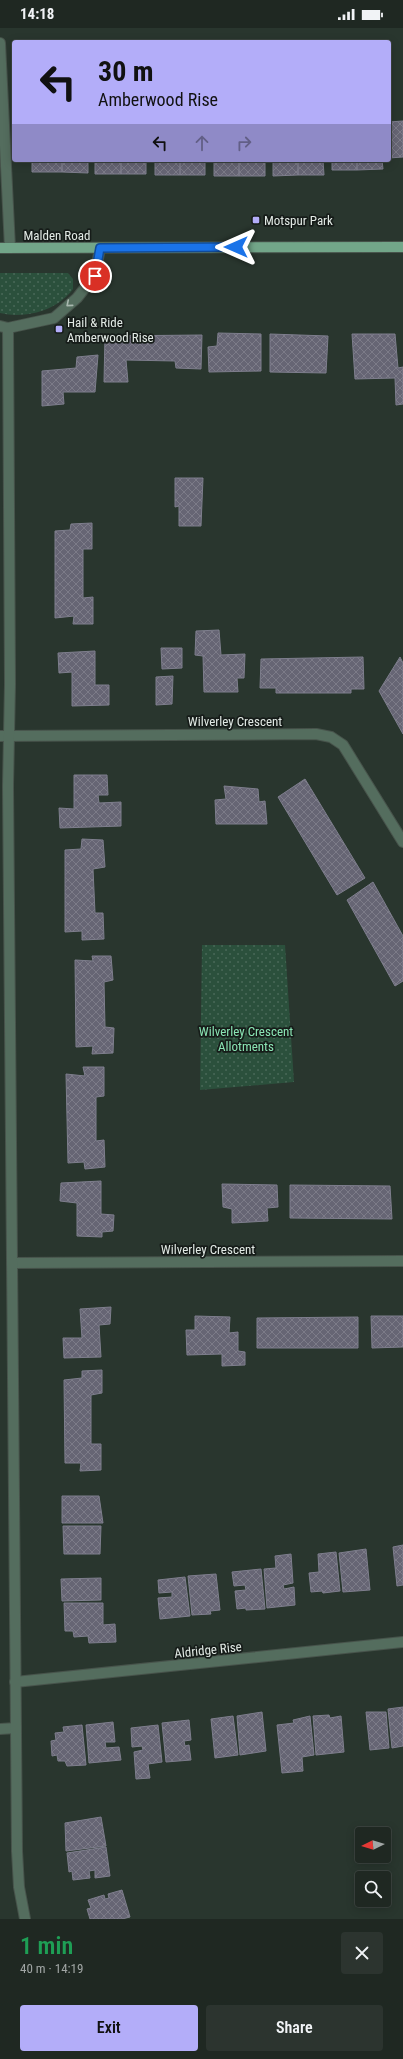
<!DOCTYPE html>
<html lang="en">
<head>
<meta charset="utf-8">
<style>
  body { margin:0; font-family:"Roboto Condensed",sans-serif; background:#2c342f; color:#f1f3f6; height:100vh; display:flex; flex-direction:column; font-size:15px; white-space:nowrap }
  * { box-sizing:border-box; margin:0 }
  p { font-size:13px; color:#a1a6a5 }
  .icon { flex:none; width:22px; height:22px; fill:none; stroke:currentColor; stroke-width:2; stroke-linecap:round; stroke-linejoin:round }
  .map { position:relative; height:1891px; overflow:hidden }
  .sheet { display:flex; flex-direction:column; background:#1f2822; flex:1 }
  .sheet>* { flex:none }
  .top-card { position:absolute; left:12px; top:12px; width:379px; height:122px; border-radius:4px; box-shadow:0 2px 10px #0003,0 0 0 1px #3c4440; background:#b3adf9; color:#111; overflow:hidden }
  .needle { width:26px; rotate:265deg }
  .controls { position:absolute; left:355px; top:1799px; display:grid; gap:8px }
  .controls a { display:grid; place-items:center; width:36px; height:36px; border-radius:4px; background:#1f2822; box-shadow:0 2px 10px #0003,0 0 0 1px #3c4440; font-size:20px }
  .pin { position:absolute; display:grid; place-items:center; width:34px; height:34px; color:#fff; margin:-17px; border:2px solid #fff; border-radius:50%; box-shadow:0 1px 4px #0007 }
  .me { position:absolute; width:44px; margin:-22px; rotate:270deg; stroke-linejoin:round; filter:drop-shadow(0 0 3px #0008) }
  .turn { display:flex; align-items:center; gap:14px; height:84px; padding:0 20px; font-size:18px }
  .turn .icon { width:52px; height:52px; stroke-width:2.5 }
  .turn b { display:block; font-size:28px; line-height:34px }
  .lanes { display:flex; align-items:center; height:38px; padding:0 20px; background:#0003; justify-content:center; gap:20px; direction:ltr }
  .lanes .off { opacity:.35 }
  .round { display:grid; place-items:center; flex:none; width:42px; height:42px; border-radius:4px; background:#2c342f }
  .headline { display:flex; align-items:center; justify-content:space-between; height:68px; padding:0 20px }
  h1 { font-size:24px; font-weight:600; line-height:30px; color:#1e9e55 }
  .button { display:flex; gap:8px; margin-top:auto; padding:8px 20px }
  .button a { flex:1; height:46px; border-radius:4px; background:#b3adf9; color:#111; font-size:16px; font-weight:600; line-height:46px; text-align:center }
  .button a+a { background:#2c342f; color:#f1f3f6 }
  .status { display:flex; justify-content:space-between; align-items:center; height:28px; padding:0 20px; background:#1f2822; direction:ltr }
  .status svg { height:11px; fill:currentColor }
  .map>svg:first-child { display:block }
</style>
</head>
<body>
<div class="status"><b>14:18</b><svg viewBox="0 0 49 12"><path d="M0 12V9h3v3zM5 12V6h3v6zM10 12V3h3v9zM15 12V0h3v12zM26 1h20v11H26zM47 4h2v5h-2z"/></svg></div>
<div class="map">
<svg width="403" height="1891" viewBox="0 0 403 1891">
  <defs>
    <pattern id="grass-dots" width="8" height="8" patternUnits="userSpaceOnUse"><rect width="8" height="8" fill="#2b503c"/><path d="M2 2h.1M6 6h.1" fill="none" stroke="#496958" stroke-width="1.8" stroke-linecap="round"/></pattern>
    <pattern id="building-cross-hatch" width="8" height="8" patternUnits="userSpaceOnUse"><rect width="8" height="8" fill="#666574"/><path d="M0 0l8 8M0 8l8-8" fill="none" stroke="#7c7b88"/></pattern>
  </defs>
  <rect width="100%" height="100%" fill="#29362e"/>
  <path fill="url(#grass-dots)" d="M0,245H68L73,251V261C57,283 25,291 0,285Z
    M202,917H285L294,1054L200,1062Z"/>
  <path fill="url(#building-cross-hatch)" stroke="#7e7e8d" d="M403,93V129L389,130V94Z
    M32,132H62V144H32Z
    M62,132H88V145L62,144Z
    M95,132H121V146H95Z
    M121,132H146V146H121Z
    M155,132H180V147H155Z
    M180,132H205V147H180Z
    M214,132H239V148H214Z
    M239,132H265V148H239Z
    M273,132H298V147L273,148Z
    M298,132H323L324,147H298Z
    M332,132H357V142H332Z
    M357,132H382L383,141L357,142Z
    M218,305L261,306V343L209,344L208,319L217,318Z
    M270,306L328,308L326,345L270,344Z
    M352,306H395L398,340L403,339V376L396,377L395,350L355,351Z
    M202,307L201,341L176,340L175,333L126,332L128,354H104L105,308Z
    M98,327L95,364H63L64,376L42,378V343L76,340L77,329Z
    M175,450H203L201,498H179V478L175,479Z
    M92,495V521H83V570L93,569V596H73L74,588L55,590V503L70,502L71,496Z
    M219,602L221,627L245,626L244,650H237L238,664H204L203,628L195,627L196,603Z
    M161,620H182V640L162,641Z
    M95,623V657H109V677L72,678V644L59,645L58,625Z
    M363,629L364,661H351V665H276V660H260L261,631Z
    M400,629L403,635V706L379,663Z
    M173,648L172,676L156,677V649Z
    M74,747H107L108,767H98L99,775L121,774V798L60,800L59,780L74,781Z
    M305,751L365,850L337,867L278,769Z
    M224,758L258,761L259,774L265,773L267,796H216L215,772L226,771Z
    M82,811L103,812L105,839L93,841L95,885H103L104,911L82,912V903L65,904V822L81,821Z
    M373,854L403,908V953L395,958L347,872Z
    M92,928H111L113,952L104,954L105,999L114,1000L113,1025L92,1026L93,1018L76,1019L75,932L93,933Z
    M83,1039H104V1068L96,1069V1113L104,1112L105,1139L85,1141L84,1134L68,1135L66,1046L85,1048Z
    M101,1153V1186L114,1187L113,1203L102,1204V1209L77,1208V1175L60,1173L61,1155Z
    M222,1156L277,1157L278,1179L267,1180L268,1193L232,1195V1181L223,1179Z
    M290,1157L390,1158L392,1191L290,1190Z
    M111,1279L110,1296L99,1297L101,1329L64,1330L63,1310H82L80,1281Z
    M195,1288L230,1289L229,1305L238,1304V1323L245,1324V1337L222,1338V1326L187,1327L186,1302H195Z
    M371,1288H403V1319L372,1320Z
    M358,1289V1320H257V1290Z
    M102,1342V1365L91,1367V1416H101V1442L80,1443L81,1435H65L64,1352L82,1350V1343Z
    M62,1468H99L103,1495H62Z
    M63,1498H101L100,1526H64Z
    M403,1517V1557L397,1558L393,1519Z
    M366,1521L370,1562L343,1564L339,1525Z
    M336,1524L340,1563L323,1565L322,1563L311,1564L309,1545L319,1544L318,1526Z
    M291,1526L293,1555L283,1557L284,1561L294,1559L295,1577L267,1580L264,1541L276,1540L275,1528Z
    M261,1541L265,1581L246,1582V1580L237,1581L235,1563L246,1562L245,1557L234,1558L232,1544Z
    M216,1546L220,1582L210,1583L211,1586L192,1587L188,1548Z
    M185,1549L190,1588L160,1591L158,1570L172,1569V1564L159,1565L158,1552Z
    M101,1550V1572L62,1573L61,1551Z
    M64,1575H103V1597L115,1596L116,1614L89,1615L88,1608L74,1609L73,1603H65Z
    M403,1679V1718L392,1720L388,1681Z
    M262,1684L266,1723L240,1727L237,1688Z
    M366,1684H386L389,1720L370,1722Z
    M329,1687L330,1690L341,1688L344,1724L316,1727L313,1688Z
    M233,1688L238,1727L215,1730L211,1691Z
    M310,1688L314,1727L302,1729L303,1743L282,1745L277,1697L294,1695L293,1692Z
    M189,1692L191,1712L184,1713L185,1718L189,1717L191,1732L166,1734L162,1695Z
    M113,1694L115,1714H105L106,1720L119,1719L121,1732L89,1735L86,1697Z
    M82,1697L86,1737L67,1738L65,1733H58L57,1727L52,1728L51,1713L56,1712L55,1705L64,1704L63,1699Z
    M158,1697L162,1734L148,1736L150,1750L136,1751L134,1724L143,1722L142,1718L132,1719L131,1700Z
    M101,1789L106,1818L66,1823L65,1795Z
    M106,1819L110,1848L95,1850V1842L89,1843L90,1850L73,1852L72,1843L69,1844L67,1825Z
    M122,1862L130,1889L122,1891H90L87,1881L91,1880L88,1872L104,1867L105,1871L109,1870L108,1866Z"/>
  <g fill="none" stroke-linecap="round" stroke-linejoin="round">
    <g stroke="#47534b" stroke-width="12">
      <path id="minor" d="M0,708L316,706L331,709L343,717L403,814
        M12,1235L403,1233
        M15,1654L403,1614
        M0,1701L16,1700"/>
    </g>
    <g stroke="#47534b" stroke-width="12">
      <path id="tertiary" d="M0,15L10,220
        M0,298L8,300L54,290L77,270L95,247L100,220
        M8,300L10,656L8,758L17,1823L19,1859L25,1891"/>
    </g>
    <g stroke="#47534b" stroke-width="12">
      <path id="primary" d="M0,220L403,219"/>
    </g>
    <use href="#minor" stroke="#546d5e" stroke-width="10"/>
    <use href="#tertiary" stroke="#546d5e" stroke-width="10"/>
    <use href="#primary" stroke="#72a689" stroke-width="10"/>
  </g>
  <defs><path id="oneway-chevron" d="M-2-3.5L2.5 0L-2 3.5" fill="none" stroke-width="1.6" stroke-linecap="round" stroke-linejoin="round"/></defs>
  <use stroke="#a9b8af" href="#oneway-chevron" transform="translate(69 276) rotate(140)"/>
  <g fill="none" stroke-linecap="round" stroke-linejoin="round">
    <g stroke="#114b97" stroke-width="10">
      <path id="route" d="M95,248L100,220L236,219"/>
    </g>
    <use href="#route" stroke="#1a73e8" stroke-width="7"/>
  </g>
  <g fill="#b3adf9" stroke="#161c19" stroke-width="1.5">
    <rect x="252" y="188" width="8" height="8" rx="2"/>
    <rect x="55" y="297" width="8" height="8" rx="2"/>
  </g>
  <g text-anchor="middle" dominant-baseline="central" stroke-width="3.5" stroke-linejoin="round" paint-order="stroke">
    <g font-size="13" fill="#e2eae5" stroke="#161c19" text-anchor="start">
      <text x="264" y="192">Motspur Park</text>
      <text x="67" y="294">Hail &amp; Ride<tspan x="67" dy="15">Amberwood Rise</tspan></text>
    </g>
    <g font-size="13" fill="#e2eae5" stroke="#161c19">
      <text x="57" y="207">Malden Road</text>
      <text x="235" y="693">Wilverley Crescent</text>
      <text x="208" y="1221">Wilverley Crescent</text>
      <text transform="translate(208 1622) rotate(-6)">Aldridge Rise</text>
    </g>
    <g font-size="13" fill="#8ae5b4" stroke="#161c19">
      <text x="246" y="1003">Wilverley Crescent<tspan x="246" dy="15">Allotments</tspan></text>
    </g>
  </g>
</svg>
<div class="controls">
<a><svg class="needle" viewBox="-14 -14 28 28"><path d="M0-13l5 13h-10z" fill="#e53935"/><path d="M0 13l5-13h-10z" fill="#a1a6a5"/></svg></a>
<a><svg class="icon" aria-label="search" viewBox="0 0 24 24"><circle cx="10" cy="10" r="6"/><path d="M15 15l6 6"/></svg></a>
</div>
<div class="pin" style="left:95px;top:248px;background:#d93025"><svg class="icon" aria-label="arrive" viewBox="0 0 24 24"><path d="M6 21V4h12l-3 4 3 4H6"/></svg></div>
<svg class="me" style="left:236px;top:219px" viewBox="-20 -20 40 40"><path d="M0-17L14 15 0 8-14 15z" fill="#1a73e8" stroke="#fff" stroke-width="4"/></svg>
<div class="top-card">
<div class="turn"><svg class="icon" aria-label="left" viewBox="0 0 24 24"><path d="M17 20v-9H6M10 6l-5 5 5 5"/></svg><div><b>30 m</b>Amberwood Rise</div></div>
<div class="lanes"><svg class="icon" aria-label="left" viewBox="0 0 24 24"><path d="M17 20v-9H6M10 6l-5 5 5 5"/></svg><svg class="icon off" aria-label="ahead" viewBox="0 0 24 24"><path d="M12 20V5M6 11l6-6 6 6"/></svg><svg class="icon off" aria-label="right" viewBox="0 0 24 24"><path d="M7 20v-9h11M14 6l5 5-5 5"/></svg></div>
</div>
</div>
<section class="sheet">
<div class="headline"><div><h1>1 min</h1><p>40 m · 14:19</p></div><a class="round"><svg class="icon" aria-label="close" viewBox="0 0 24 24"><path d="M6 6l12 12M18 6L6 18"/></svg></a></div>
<div class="button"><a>Exit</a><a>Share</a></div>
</section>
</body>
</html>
